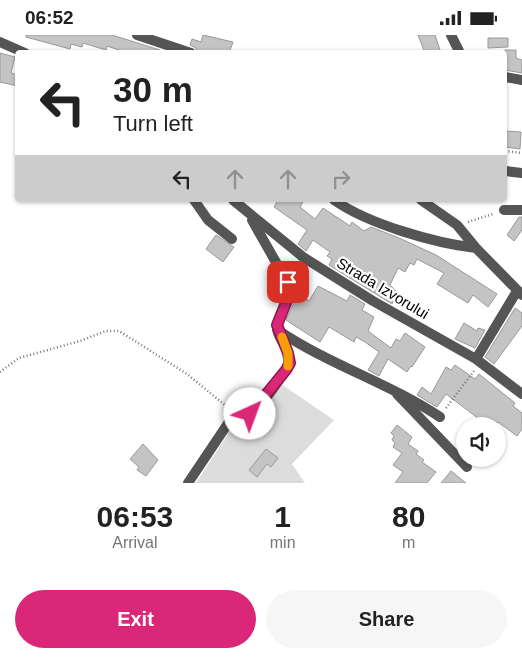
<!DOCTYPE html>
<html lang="en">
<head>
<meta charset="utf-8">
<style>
  body { margin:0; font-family:Helvetica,sans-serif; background:#f6f6f6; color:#222; height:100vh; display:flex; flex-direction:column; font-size:19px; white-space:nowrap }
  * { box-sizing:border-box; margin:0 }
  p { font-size:16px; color:#767676 }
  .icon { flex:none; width:28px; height:28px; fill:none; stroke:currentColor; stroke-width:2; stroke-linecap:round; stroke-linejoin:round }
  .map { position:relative; height:448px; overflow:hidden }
  .side { display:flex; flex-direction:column; background:#fff; flex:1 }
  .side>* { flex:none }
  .top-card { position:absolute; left:15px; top:15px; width:492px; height:152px; border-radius:5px; box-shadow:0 1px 4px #0004; background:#fff; color:#222; overflow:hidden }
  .tools { position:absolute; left:456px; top:382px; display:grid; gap:10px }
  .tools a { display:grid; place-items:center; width:50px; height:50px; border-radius:50%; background:#fff; box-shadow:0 1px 4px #0004; font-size:25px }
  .pin { position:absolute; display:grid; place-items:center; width:42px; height:42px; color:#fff; margin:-21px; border-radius:10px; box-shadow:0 2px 8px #0006 }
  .me { position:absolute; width:55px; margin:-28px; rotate:43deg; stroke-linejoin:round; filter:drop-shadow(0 0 4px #0008) }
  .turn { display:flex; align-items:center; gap:18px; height:105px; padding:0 15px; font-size:22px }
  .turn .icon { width:65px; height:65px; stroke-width:2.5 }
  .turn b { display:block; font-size:35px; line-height:42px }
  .lanes { display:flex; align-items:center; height:48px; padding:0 15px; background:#0003; justify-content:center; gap:25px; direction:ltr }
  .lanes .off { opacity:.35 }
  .eta { display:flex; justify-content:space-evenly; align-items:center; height:85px; text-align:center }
  .eta b { font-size:30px; font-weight:800; line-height:35px }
  .button { display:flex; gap:10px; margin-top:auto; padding:10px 15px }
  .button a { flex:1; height:58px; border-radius:30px; background:#db2777; color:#fff; font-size:20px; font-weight:800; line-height:58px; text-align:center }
  .button a+a { background:#f6f6f6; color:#222 }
  .status { display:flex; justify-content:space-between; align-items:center; height:35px; padding:0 25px; background:#fff; direction:ltr }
  .status svg { height:14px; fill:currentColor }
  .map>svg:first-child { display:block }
</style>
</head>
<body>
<div class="status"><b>06:52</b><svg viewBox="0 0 49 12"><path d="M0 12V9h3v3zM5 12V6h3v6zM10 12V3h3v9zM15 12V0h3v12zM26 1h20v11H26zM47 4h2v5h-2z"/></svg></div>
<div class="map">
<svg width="522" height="448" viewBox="0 0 522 448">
  <rect width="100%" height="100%" fill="#fff"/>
  <path fill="#dcdcdc" d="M281,349L334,385L292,429L305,448H196L230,396L259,379Z"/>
  <path fill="#c4c4c4" stroke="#999" d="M26,0H112L160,15L159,18H128L107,11L106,15L83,8L82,12L71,9L70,14L26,2Z
    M203,0L233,7L229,18H198L196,13L190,10L192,4L201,7Z
    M418,0H435L441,18H425Z
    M488,3H508V12L488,13Z
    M505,15H516V23L522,25V38L505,35Z
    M0,18L15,22L11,38L18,40V51L0,47Z
    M505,96L521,97L520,114L505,112Z
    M278,165H304L300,172L315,184L323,173L350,191L352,187L364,196L371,192L399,203L436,220L497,259L488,272L473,260L468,268L437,249L444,238L417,224L414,230L410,228L405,237L398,233L390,250L398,258L392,269L329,230L332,224L327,221L330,217L313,205L306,216L298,209L307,195L274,172Z
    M519,182H522V195L514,206L507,200Z
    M216,200L234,212L223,227L206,214Z
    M318,251L343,264L347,266L350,260L365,269L362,275L374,282L368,296L391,313L396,304L400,306L405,298L425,312L412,332L411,331L407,337L388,324L379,341L368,335L379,317L365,307L356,302L354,307L329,292L320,307L286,285L298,259L309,266Z
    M515,273L522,278V291L494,329L485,322Z
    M464,288L477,296L478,293L485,295L475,313L455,304Z
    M455,330L475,344L479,339L515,368L513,371L522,378V394L517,401L498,387L495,390L490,386L487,390L446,359L437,372L417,360L422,352L431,359L446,332L451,335Z
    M397,390L412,402L408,409L418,416L416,419L424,425L422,427L436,437L427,448H395L403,437L393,430L402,418L393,412L395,408L392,405L394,401L391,398Z
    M143,409L158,425L146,441L137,435L139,432L130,424Z
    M266,414L278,423L271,432L267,429L257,442L249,435Z
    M451,436L466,448H441Z"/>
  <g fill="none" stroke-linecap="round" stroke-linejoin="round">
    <path stroke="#777" stroke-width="2.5" stroke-dasharray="1 2.5" stroke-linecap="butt" d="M505,116L522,118
      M468,187L493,179
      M0,337L19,323L80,306L106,296H119L187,339L226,371
      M446,373L474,336"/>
    <path stroke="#555" stroke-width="10" d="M137,0L191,18
      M451,0L460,18
      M0,7L25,18
      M505,42L522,45
      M505,136L522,138
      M194,165L208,185L232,204
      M233,165L303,222L373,266L476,324L522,359
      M334,165C368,189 434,208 476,213
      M421,165L457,190L476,213L522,260
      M504,175H522
      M279,296C330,330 389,348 440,382
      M476,324L517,256
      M397,359L467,432
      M188,448L235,378C258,384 274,351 286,335C295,313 275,305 277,290C279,276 291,266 290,252L252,185"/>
  </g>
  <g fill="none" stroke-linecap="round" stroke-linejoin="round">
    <g stroke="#8e194d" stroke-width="12">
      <path id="route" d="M250,379L286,335L290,328L288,318L277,290L290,258L288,247"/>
    </g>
    <use href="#route" stroke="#db2777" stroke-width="9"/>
    <path stroke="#f59e0b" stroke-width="9" d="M282,302L288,318V331"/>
  </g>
  <g text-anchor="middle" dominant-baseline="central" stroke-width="4.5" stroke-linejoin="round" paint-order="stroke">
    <g font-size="15" fill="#000" stroke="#fff">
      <text transform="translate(383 253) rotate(31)">Strada Izvorului</text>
    </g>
  </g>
</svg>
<div class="tools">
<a><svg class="icon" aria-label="sound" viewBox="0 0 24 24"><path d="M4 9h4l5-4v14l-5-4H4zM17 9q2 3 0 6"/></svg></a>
</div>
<div class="pin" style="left:288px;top:247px;background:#d93025"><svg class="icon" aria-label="arrive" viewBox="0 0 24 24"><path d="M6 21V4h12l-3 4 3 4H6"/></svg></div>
<svg class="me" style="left:250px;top:379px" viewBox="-20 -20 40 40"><circle r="19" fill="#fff"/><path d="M0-13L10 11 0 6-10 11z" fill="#db2777"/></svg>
<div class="top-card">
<div class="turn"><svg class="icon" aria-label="left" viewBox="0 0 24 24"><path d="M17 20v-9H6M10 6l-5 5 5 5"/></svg><div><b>30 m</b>Turn left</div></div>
<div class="lanes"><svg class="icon" aria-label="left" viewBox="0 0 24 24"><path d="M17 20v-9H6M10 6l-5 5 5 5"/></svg><svg class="icon off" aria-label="ahead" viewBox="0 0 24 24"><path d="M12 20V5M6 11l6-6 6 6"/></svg><svg class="icon off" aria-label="ahead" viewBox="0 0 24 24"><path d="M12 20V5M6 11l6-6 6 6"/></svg><svg class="icon off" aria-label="right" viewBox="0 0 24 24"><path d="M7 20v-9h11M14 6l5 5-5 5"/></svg></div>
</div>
</div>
<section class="side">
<div class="eta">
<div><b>06:53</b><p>Arrival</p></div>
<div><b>1</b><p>min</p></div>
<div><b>80</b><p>m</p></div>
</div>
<div class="button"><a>Exit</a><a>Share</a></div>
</section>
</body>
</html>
